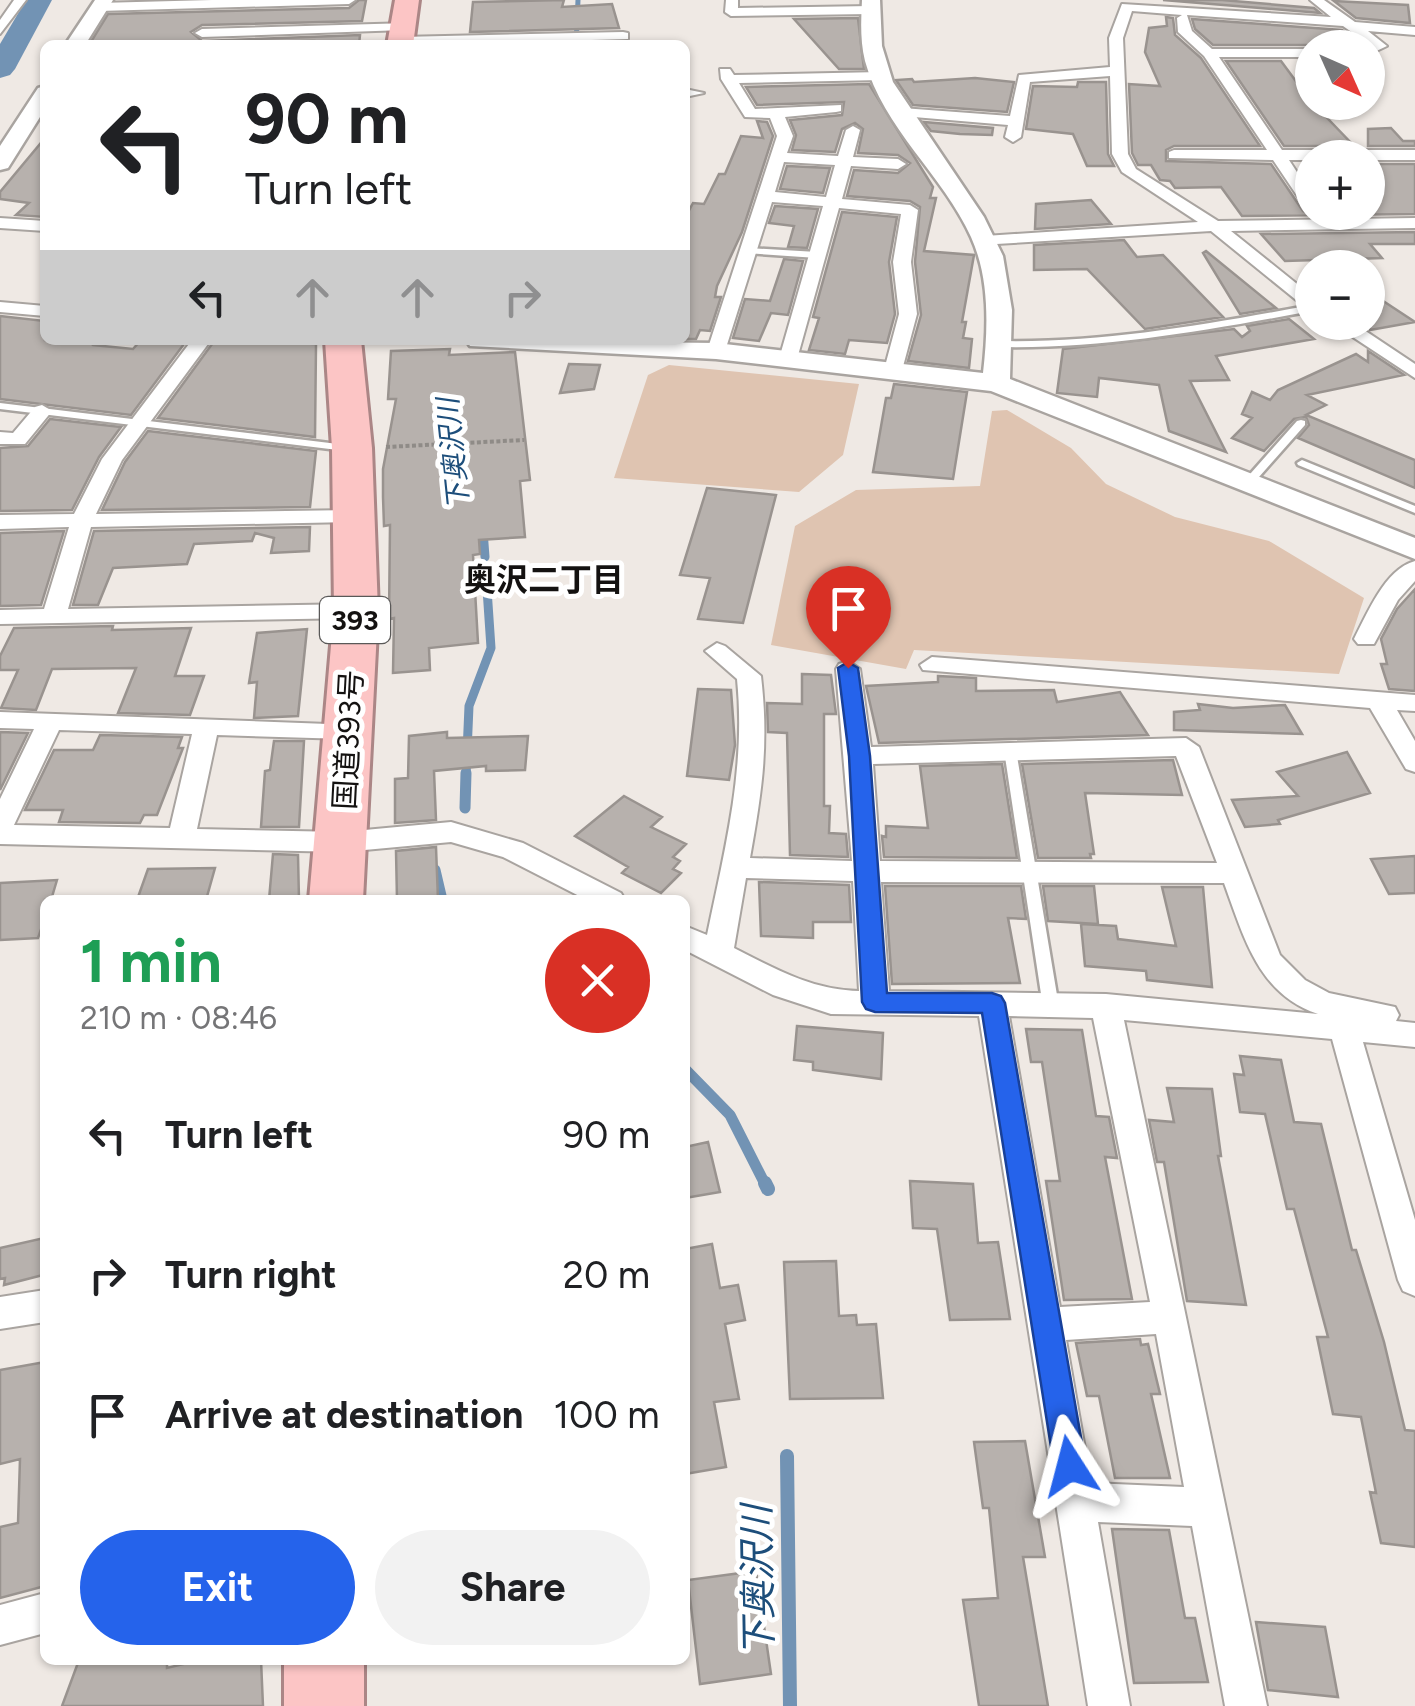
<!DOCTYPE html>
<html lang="en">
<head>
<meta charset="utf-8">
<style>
  body { margin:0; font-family:Figtree,"Noto Sans JP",sans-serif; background:#f2f2f2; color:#202124; height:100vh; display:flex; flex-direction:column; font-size:38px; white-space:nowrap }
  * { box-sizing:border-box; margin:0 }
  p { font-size:32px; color:#757577 }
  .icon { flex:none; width:55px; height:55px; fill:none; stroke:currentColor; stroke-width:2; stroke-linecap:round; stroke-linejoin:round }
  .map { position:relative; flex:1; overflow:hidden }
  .sheet { position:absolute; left:40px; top:895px; width:650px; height:770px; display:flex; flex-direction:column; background:#fff; border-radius:15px; box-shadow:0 2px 8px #0004 }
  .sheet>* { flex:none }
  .guide { position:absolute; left:40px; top:40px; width:650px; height:305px; border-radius:15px; box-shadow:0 2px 8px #0004; background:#fff; color:#202124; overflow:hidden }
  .needle { width:65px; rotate:135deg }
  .tools { position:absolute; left:1295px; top:30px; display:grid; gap:20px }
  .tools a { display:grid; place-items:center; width:90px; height:90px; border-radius:50%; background:#fff; box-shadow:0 2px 8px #0004; font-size:50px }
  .pin { position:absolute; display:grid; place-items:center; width:85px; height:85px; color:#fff; margin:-102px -42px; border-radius:50% 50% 50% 0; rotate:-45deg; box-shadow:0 0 10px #0007 }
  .pin .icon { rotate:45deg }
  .me { position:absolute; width:110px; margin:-55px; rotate:351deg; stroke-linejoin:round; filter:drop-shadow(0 0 8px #0008) }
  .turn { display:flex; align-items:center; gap:35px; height:210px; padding:0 40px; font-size:45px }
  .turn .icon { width:130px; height:130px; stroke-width:2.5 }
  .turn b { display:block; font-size:70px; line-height:85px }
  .lanes { display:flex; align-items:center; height:95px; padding:0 40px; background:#0003; justify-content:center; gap:50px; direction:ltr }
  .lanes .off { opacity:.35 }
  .round { display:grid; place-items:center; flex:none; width:105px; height:105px; border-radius:52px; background:#f2f2f2 }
  .summary { display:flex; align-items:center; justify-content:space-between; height:170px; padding:0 40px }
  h1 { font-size:60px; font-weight:700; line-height:75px; color:#1e9e55 }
  .button { display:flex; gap:20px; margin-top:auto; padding:20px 40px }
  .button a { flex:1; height:115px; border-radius:60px; background:#2563eb; color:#fff; font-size:40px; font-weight:700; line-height:115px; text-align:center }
  .button a+a { background:#f2f2f2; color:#202124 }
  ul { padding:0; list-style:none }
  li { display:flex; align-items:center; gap:30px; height:140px; padding:0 40px }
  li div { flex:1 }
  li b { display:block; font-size:38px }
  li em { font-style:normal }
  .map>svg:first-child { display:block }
</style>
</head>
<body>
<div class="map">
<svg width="1415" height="1706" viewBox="0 0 1415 1706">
  <rect width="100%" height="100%" fill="#efe9e4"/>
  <path fill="#dfc4b1" d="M669,365L859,384L843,455L799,492L614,478L648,375Z
    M1007,410L1071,448L1106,484L1175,517L1269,541L1364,598L1339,674L914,650L906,669L771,645L795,526L856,490L980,486L992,411Z"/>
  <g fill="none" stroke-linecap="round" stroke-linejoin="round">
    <path stroke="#7293b4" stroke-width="5" d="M576,45L578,0"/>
    <path stroke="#7293b4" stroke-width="9" d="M483,530L485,557
      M466,776L469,706L491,648L487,589"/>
    <path stroke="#7293b4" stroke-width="11" d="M465,808L466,773
      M435,870L442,900
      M685,1069L730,1115L766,1186"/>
    <path stroke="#7293b4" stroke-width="14" d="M765,1183L768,1189
      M787,1456L790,1706"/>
    <path fill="#7293b4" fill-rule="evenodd" d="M26,0H52L15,69L10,75L0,78V44Z"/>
  </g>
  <path fill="#b7b1ad" stroke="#99938f" stroke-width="2.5" d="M359,0H366L362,21L202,25L191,32L202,41L360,35L359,45L314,41L89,45L108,14L349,8Z
    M564,0L562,7L612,4L619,28L470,32L473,2Z
    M1163,0H1222L1314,8L1320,13Z
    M1334,1L1408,5L1410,23L1356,18Z
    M1166,17L1173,18L1175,35L1201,58L1260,146H1174L1166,150V161L1271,164L1303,211L1311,215L1368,212V164H1415V214L1242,216L1221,187L1175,188L1170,181L1160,180L1151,165H1138L1132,153L1129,84L1160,86L1145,52L1149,28L1167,26Z
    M858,18L864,69H839L794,19Z
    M1192,19L1342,30L1363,45H1213L1195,29Z
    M1226,61H1281L1309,99L1354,146H1284Z
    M975,78L1014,82L1007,112L913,105L896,80L912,79L914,82Z
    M1078,82H1106L1108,154L1114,166H1087L1073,134L1026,129L1033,86L1077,87Z
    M869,84L933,187L930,198H936L924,251L974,255L962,322H966L963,338L972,339L969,368L908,361L921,315L915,262L920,207L910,201L847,196L854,170L898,173L910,163L898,155L858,153L863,129L855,123L842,129L835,152L792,150L796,135L790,120L842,115L844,102L757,105L746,87Z
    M757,121L767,122L773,136L742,232L717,286L715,297H721L710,331L700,330L696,339H685V218L693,203L704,204L719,174H725L741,136L763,138Z
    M924,122L993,128L992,135L960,134L931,131Z
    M1391,128L1403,141H1415V146H1368V129Z
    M45,138V217L16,215L29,203L0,199V192Z
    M787,166L830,168L823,193L780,189Z
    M1091,200L1111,224L1035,229L1036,204Z
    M775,206L818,209L807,248L788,247L794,226L769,223Z
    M842,212L897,217L889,262L895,314L887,343L849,340L845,354L809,350L819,318L813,317Z
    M1415,232V244H1370L1382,258L1285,261L1261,234Z
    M1124,240L1137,257L1163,255L1223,317L1145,329L1087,269L1034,270V245Z
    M1206,251L1276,308L1240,314L1203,253Z
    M784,259L803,261L788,315L771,313L759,341L733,338L745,299L770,301Z
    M1368,291L1415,322L1370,330Z
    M0,316L45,321V340H88L93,345L133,349L141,340H187L131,415L0,399Z
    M1289,319L1314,339L1216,356L1229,380L1190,381L1226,452L1169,431L1159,385L1099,378L1097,397L1057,393L1063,349L1234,329L1242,337L1250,331L1247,326Z
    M215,340L316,344L315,437L158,418Z
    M450,349L449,355L515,352L530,480L520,481L525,537L479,540L480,554L473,555L478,643L429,648L430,670L393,673L394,618L389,619L390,525L384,526L383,497V469L396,399H388L391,351Z
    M1368,351L1404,375L1307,395L1326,405L1306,415L1415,460V488L1298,438L1309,425L1306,417L1294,419L1264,451L1232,438L1252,418L1242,414L1252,392L1270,400L1278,390L1356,354L1368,362Z
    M569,364L600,365L594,389L560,393Z
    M894,384L967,392L953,479L873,472L886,398H891Z
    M50,419L121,427L99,457L72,510L0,511V448L28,446Z
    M148,431L316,451L310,507L102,510L125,462Z
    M707,488L776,495L743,623L698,619L710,578L680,575Z
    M310,527L309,551L271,553L274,538L255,533L252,541L194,544L187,564L113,568L98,605H73L94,531Z
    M64,531L41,605L0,606V533Z
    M1415,589V691L1389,689L1381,664H1387L1381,639L1397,609Z
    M113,626L112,630L191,628L175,676H204L190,715L118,713L136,668L52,669L36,710L1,708L18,670H0V656L14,628Z
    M307,629L298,716L254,718L257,682L249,683L257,633Z
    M802,674L831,675L836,714H824V806H830L829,833L846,834L848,857L790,855L787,733L768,732L767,703L802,704Z
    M938,676L976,678V691L1054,690L1057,702L1120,692L1148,735L879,743L866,686L938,682Z
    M698,689L731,690L735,745L729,780L687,776Z
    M1198,704L1233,708L1285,705L1302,734L1174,730V712L1200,710Z
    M0,732L28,733L0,790Z
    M447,732V738L528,736L525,770L486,771V766L434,771L436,820L395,823V779L408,778L409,736Z
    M100,735L182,737L178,748H183L157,815H144L140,823L59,822L63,810H25L54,750H93Z
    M274,741H304L299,827H261L265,771L270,770Z
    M1347,752L1370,793L1278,820L1280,824L1245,827L1232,800L1298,796L1277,772Z
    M1173,760L1182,795L1085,793L1094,854H1090L1091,858H1038L1022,764Z
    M1002,764L1017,858L884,857L882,836L886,837V826L928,828L920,766Z
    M624,796L662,817L651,827L686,844L673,857L680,861L673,869L681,873L661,893L622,873L628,867L575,836Z
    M436,847L438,900H397L396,851Z
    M273,854L298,855L299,900H269Z
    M1415,856V893L1389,894L1371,859Z
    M215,868L206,900H137L148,869Z
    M57,880L51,900H45V918L38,938L0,940V883Z
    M759,882L849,885L851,922H813V938L761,936Z
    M885,886H1021L1026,919L1008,918L1020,983L892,984Z
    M1043,886H1094L1098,924L1048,921Z
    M1162,887H1203L1212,987L1147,980L1146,971L1085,966L1081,924L1116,926L1118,939L1176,946Z
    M797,1026L883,1033L881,1079L813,1070V1062L794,1060Z
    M1026,1029L1082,1030L1096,1116L1109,1117L1117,1158L1105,1157L1132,1299L1064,1300L1046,1181H1060L1042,1062H1031Z
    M1240,1056L1281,1060L1294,1122L1321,1124L1352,1250H1356L1384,1342L1405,1430L1415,1431V1547L1381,1543L1370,1492L1376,1493L1361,1417L1333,1414L1317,1337H1328L1294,1209H1287L1265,1114L1240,1112L1234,1074L1244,1075Z
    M1167,1088L1212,1089L1221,1156H1218L1246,1305L1187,1301L1164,1162H1157L1149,1120L1174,1122Z
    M708,1142L720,1192L685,1198V1147Z
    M910,1181L973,1184L978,1243L998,1242L1010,1319L950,1320L937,1229L913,1228Z
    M44,1238L43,1275L4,1285L5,1278L0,1279V1248Z
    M712,1244L720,1288L738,1285L745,1320L725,1324L739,1399L714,1402L726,1467L685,1474V1249Z
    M836,1261L839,1316L856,1315L857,1325L876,1324L883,1398L790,1399L784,1262Z
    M1140,1339L1141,1345L1148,1344L1160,1394H1151L1170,1478H1115L1099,1396H1087L1076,1343Z
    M45,1362V1586L0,1598V1527L18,1523L20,1459L0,1464V1370Z
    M1025,1441L1045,1557H1023L1048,1706H979L963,1600L998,1598L989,1508H983L974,1442Z
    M1112,1529L1169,1530L1185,1618H1195L1208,1682L1134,1683Z
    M756,1571L771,1674L700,1684L688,1580Z
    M1256,1622L1325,1627L1338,1697L1268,1690Z
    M79,1660H167V1668L200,1660H261L263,1706H62Z"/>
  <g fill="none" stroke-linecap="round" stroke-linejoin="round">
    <g stroke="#a9a4a0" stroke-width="5">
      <path id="lane" d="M749,248L817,252L821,255L817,258L746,253L745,251Z
        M1312,305V311C1208,330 1106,349 1000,347L995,344L1000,341C1106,343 1208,324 1312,305Z
        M0,403L346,445L351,448L346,451L0,409Z
        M1301,420L1305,421V425L1251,486H1243V482L1297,421Z
        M1302,460L1415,506V513L1298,465L1297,463Z
        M1010,746L1016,750L1059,1007L1056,1011L1051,1013L1046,1011L1043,1007L1004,750Z"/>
    </g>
    <g stroke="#a9a4a0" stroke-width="4">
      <path id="street" d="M14,0H26L0,34V20Z
        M212,0H355L349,4L99,11L93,7L99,3Z
        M726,0H738V8L871,6L877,10L871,14L731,16L725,12Z
        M1310,0H1324L1355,22L1415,27V35L1368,31L1387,46L1368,55L1365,48L1370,45L1343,26L1187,15L1192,31L1212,49H1312V57H1219L1282,150H1415V160H1289L1312,195V211L1306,209L1273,160L1169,158V152L1174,150H1267L1204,56L1178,32L1177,18L1182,15L1132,11L1123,38L1128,154L1136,169L1218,221L1415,218V228L1231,231L1312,296V309L1306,308L1211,231L979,245V237L985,236L1198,222L1122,172L1112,154L1110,76L1030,82L1021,137L1013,142L1005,137L1008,125L902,116L895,112L902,108L1010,116L1019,75L1110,67L1109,38L1122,4L1331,17Z
        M409,23L411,26L404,30L202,37L195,33L202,29Z
        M623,32L628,33V39L402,45L394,41L401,37Z
        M720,69H730L734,75L881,72L888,76L881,80L739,83L755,109L841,105V111L836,112L785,117L793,136L787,153L838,156L846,130L853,126L860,130L853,157L898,159L906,164L898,169L851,166L842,199L910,205L918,210L911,262L917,314L901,374H887L884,370L899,314L893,262L901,214L839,208L797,359L788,365L779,359L823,206L772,202L725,351L716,357L707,351L777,136L770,118L745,117L721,79ZM784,162L835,165L826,197L775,192Z
        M685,89L704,93L685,97Z
        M0,218L45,221V231L0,228Z
        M0,302L45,306V316L0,312Z
        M1330,322H1352L1415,364V378Z
        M192,340H211L122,460L96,514L352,510L363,516L352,522L91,527L68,609L356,604L368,611L356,618L0,624V610L44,609L69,527L0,529V515L74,514L102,459Z
        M42,405L52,411L25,444H0V432L13,433L35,407Z
        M1415,561V581L1398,600L1374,644H1358L1354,639C1367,614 1385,569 1415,561Z
        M717,643L725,646L761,676C769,745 762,791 750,858L852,861L836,669L839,664L848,661L860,669L871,747L1186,738L1199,747L1280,955L1305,980L1329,993L1395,1007L1399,1015L1396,1021L1415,1023V1047L1363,1042L1415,1220V1296L1403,1291L1398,1280L1332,1039L1124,1020L1267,1706H1225L1192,1526L1098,1522L1130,1706H1088L979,1016L831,1014L773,995L685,950V926L707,935C725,848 746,769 737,679L705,651ZM1176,756L1217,863L880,861L873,764ZM746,878L853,881L859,991C812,990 775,969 734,948ZM881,882L1224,883C1244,937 1258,994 1318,1014L1106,994L889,991ZM1009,1016L1093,1018L1150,1302L1060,1307ZM1156,1334L1184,1487L1091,1483L1066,1340Z
        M932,657L1415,695V711L1397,710L1415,741V772L1406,769L1370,708L923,670L920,665Z
        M0,712L355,725L359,731L355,737L346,739L217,735L197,829L343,832L451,822L523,843L621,893L625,900H587L503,857L451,842L343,852L0,844V799L34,729L0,728ZM59,730L192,734L170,828L14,825Z
        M45,1290V1322L0,1329V1297Z
        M45,1593V1633L0,1645V1605Z"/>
    </g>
    <g stroke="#a9a4a0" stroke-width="5">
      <path id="secondary" d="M95,0H113L85,45H65Z
        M862,0H880L882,46L893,82L984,217L1003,256L1012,310L1010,379L1415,538V559L991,391L716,359L470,346L466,340L716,343L983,373C988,329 990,279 971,237C943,175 883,128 865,61C860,41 861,20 862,0Z
        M45,86V109L8,168L0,170V146L38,88Z"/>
    </g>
    <g stroke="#ab8686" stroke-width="6">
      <path id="highway" d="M395,0H419L413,45H387Z
        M325,340H361L372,448L378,611L363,900H309L334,611L332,448Z
        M284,1660H364V1706H284Z"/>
    </g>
    <path stroke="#8f8b87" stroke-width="4" stroke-dasharray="4 2.5" stroke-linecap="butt" d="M386,447L524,440"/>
    <use href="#lane" fill="#fff" fill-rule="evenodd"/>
    <use href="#street" fill="#fff" fill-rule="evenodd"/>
    <use href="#secondary" fill="#fff" fill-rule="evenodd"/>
    <use href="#highway" fill="#fcc5c5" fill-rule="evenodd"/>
  </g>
  <path fill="#2563eb" stroke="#184099" stroke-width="2.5" d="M848,662L858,668L870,756L887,993H992L1001,996L1005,1003L1086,1466L1081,1478L1070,1482L1059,1478L1054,1466L982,1013L875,1012L866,1009L862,1002L849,756L838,668Z"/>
  <g text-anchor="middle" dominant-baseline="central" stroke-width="10" stroke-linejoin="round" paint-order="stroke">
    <g font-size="28" font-style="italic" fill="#1d4e7b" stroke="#fff">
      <text transform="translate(453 454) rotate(-96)">下奥沢川</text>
    </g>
    <rect fill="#fff" stroke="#5a5958" stroke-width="2.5" x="320" y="597" width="70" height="46" rx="8"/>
    <g font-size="28" font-weight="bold" fill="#141211">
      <text x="355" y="620">393</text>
    </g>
    <g font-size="30" fill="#141211" stroke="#fff">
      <text transform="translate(348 740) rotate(-87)">国道393号</text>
    </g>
    <g font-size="32" font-weight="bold" fill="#141211" stroke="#fff">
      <text x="544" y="580">奥沢二丁目</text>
    </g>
    <g font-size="38" font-style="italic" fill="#1d4e7b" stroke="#fff">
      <text transform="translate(758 1581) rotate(-91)">下奥沢川</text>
    </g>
  </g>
</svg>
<div class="tools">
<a><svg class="needle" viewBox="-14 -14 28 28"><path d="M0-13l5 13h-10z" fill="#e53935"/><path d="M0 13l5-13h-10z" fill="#757577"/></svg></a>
<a>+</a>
<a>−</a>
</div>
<div class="pin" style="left:848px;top:668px;background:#d93025"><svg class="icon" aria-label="arrive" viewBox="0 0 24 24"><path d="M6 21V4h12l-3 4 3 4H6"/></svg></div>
<svg class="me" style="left:1070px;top:1466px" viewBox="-20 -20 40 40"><path d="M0-17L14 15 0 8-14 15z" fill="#2563eb" stroke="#fff" stroke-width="4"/></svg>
<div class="guide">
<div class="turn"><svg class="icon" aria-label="left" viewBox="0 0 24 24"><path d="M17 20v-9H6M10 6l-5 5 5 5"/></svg><div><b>90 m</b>Turn left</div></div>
<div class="lanes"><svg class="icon" aria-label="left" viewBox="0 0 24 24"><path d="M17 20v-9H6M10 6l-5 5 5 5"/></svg><svg class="icon off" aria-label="ahead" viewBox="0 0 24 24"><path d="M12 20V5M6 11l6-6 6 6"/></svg><svg class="icon off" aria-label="ahead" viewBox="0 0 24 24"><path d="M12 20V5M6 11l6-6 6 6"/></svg><svg class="icon off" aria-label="right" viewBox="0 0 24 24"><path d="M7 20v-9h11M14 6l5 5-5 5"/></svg></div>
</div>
<section class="sheet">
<div class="summary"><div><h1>1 min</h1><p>210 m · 08:46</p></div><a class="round" style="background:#d93025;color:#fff"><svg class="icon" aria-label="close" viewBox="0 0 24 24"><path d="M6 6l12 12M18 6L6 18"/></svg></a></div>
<ul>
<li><svg class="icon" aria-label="left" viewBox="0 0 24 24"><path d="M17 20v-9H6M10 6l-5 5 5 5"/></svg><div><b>Turn left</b></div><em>90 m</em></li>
<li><svg class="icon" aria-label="right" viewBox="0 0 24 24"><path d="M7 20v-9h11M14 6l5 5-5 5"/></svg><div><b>Turn right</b></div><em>20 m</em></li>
<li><svg class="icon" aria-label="arrive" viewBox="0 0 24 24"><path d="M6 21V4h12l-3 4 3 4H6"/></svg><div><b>Arrive at destination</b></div><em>100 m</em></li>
</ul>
<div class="button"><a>Exit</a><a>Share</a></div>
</section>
</div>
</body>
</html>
